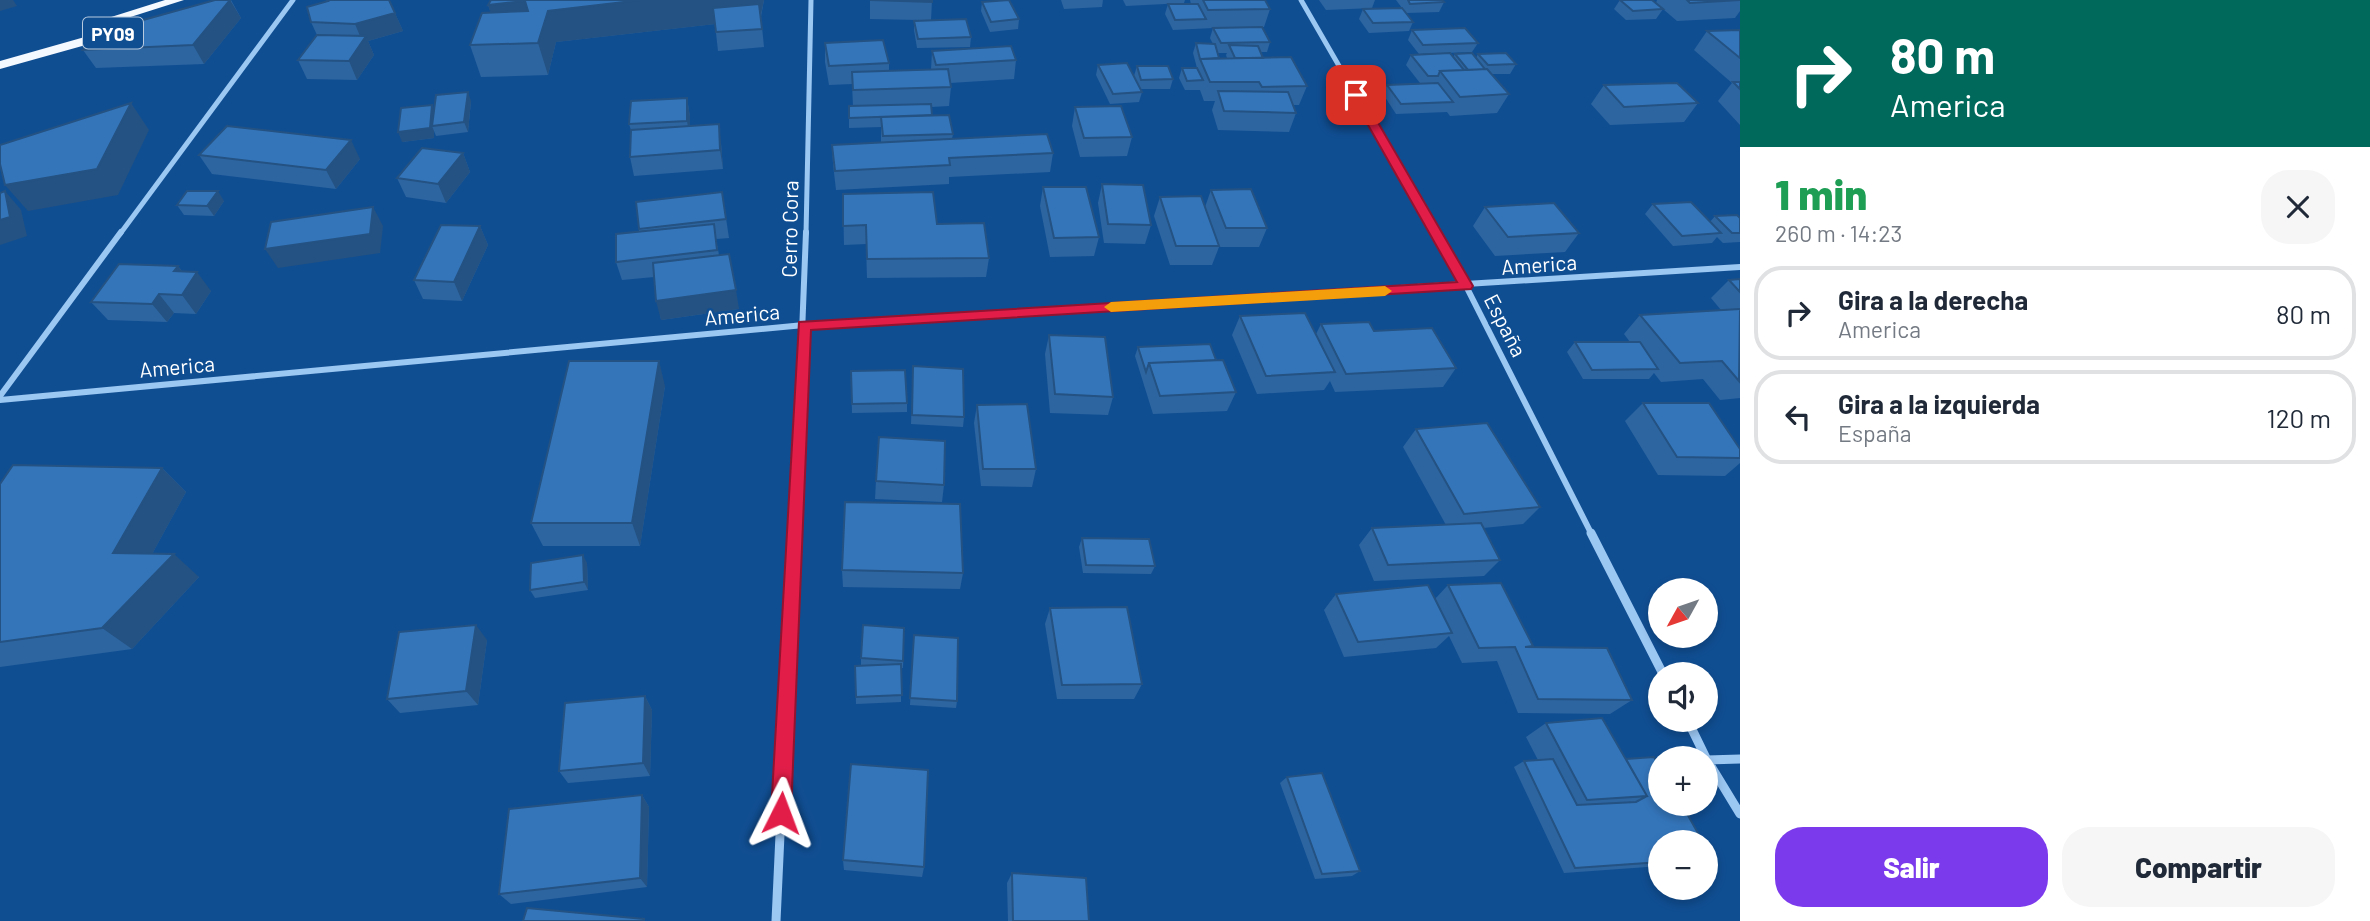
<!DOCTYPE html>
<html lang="es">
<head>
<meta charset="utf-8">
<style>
  body { margin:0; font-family:Barlow,sans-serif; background:#f6f6f7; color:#1f2937; height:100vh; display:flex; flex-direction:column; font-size:26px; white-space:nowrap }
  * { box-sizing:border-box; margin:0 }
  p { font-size:23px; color:#747a83 }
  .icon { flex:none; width:38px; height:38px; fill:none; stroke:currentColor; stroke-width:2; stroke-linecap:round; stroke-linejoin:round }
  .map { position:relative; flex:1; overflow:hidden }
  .sheet { display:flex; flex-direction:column; background:#fff; width:630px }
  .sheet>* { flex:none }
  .guide { background:#00695c; color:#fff; overflow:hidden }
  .needle { width:46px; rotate:230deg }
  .controls { position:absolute; left:1648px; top:578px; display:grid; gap:14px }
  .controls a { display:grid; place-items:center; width:70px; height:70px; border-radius:50%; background:#fff; box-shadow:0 4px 10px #0003; font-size:35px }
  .pin { position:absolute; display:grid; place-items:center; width:60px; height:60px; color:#fff; margin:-30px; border-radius:14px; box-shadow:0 4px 10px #0006 }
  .me { position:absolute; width:77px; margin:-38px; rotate:3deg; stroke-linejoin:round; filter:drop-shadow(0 0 5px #0008) }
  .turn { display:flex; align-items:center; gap:24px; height:147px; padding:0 35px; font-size:32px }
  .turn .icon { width:91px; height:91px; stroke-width:2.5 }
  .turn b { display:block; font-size:49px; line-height:60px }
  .round { display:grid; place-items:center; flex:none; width:74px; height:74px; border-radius:28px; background:#f6f6f7 }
  .overview { display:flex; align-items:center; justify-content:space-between; height:119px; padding:0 35px }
  h1 { font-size:42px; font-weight:800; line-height:52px; color:#1e9e55 }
  .cta { display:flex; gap:14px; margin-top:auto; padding:14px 35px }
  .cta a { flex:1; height:80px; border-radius:28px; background:#7c3aed; color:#fff; font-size:28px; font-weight:800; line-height:80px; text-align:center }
  .cta a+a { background:#f6f6f7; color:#1f2937 }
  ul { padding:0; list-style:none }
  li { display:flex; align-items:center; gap:21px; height:94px; margin:0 14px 10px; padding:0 21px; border:4px solid #e0e1e3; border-radius:28px }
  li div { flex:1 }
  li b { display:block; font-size:26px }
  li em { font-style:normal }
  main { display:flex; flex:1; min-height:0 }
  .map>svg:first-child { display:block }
</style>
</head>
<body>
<main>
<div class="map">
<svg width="1740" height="921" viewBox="0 0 1740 921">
  <rect width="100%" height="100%" fill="#104e92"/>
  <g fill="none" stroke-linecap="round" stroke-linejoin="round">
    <path stroke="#9bc7f3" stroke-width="5" d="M1301,0L1436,234
      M120,234L293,0
      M806,234L811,0"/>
    <path stroke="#9bc7f3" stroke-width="6" d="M1435,232L1466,286L1592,535
      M0,396L121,232
      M0,400L804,325L1740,267
      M794,535L806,232"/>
    <path stroke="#9bc7f3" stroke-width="9" d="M1591,533L1663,674
      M1687,719L1706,758
      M1706,758L1740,814
      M1707,760L1740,759
      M776,921L794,533"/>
    <path fill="#f4f8ff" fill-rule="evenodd" d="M165,0H184L99,27L89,24Z
      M120,27L126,31L125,34L0,69V61Z"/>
  </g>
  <path fill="#2d65a0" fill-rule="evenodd" d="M215,0H231L241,18L204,64L96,68L83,50Z
    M327,0H389L403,31L368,41L374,55L357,80L307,79L298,60L317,35L311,22L327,1Z
    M491,0H764L761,17L764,47L718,51L715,24L556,42L548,75L481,77L470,45L491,13L488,5Z
    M870,0H932L931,20L971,37L970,47L917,48L914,30V21L919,20L870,19Z
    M1061,0H1103L1102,7L1064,9Z
    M1123,0H1185L1184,3L1126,6Z
    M1190,0H1265L1270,9L1264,27H1262L1270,42L1267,52H1261L1263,58L1307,86L1299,105H1293L1296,113L1289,132L1218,130L1212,110L1215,101H1204L1200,90H1185L1179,78L1182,68H1197L1193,53L1196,43L1213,44L1210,38L1213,28L1173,30L1165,14L1168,4H1191ZM1218,53H1227L1226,55L1227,58H1219Z
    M1319,0H1375L1372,8L1326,10Z
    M1396,0H1442L1444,2L1439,12L1406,13L1413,22L1409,31L1369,33L1359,19L1363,9L1402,8Z
    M1620,0L1663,9L1656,19L1626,20L1614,9Z
    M1657,0H1740V11L1735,18L1677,21L1656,3Z
    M982,2L1019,19L1018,29L990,32L981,11Z
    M1412,30L1478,43L1472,52L1419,54L1408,40Z
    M1740,30V125L1718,101L1732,83L1694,50L1707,31Z
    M825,43L889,63V71L931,70L932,51L1016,60L1014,79L950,83L951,87L949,106L931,107L932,115L953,134L952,139L1053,153L1050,172L949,177V184L836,190L833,164L832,145L881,143V127L849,128V106H853L852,84L829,85L825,62Z
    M1455,54L1476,58L1478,54L1516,64L1510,74H1492L1509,94L1497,113L1450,116L1447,112L1396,114L1383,94L1387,85L1420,83L1406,65L1411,55L1453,57Z
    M1098,65L1135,80L1134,76L1137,66L1173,79L1170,89H1140L1142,92L1139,102L1110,104L1096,75Z
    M1604,85L1698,103L1684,122L1610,125L1591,104Z
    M687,98L690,117V126L721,143L723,169L634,176L630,157L631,130L629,124Z
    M471,101L468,132L436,136L434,131V138L402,142L432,105L434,111Z
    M1075,107L1132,137L1127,156L1080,157L1072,126Z
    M463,153L470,172L446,203L406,197L397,178Z
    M199,155L360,159L336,189L212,174Z
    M1102,184L1151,225L1145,244L1104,243L1098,203Z
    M1043,187L1099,237L1094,256L1050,257L1040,206Z
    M1211,190L1267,228L1259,247H1219L1212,265H1170L1154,216L1160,197L1205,207Z
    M722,192L729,238L716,239L719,255L739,309L661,320L654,277L622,280L616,262L639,232V229Z
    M843,194L937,224L989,258L986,277L867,278L866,244L844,245Z
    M224,201L214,216L184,215L177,205Z
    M1653,204L1710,222L1715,216L1740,218V242L1723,243L1717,237L1712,243L1673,246L1645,214Z
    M1485,207L1579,233L1565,252L1495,256L1473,226Z
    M480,226L488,245L462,301L423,299L414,280Z
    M178,266L182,271L211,291L196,314L174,313L167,322L108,320L91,302Z
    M1740,279V398L1720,400L1703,379L1661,382L1654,373L1649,379H1583L1567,352L1575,342H1630L1624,334L1640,315L1721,310L1711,298L1729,280Z
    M1240,316L1316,334L1321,324L1374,331L1456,368L1443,387L1335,392L1330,381L1324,390L1257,394L1232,335Z
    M1049,335L1113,397L1108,415L1050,413L1045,354Z
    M1138,347L1216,360L1236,392L1227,411L1153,414L1135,356Z
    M913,366L964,417L963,427L911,424Z
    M851,371L907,403V412L852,413Z
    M665,386L640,546H543L531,523Z
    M1643,403L1740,449V463L1725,476L1658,475L1625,421Z
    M977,405L1036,469L1032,487L981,486L974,423Z
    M1416,429L1540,507L1523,524L1483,528L1500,560L1484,576L1374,581L1359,545L1372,528L1446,525L1403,447Z
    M162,468L186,492L152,554L199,577L132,649L0,667V484Z
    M876,481L944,485L942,502L875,499Z
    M1082,538L1155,566L1151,574L1083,573L1079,547Z
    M587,563L588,590L535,598L530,590Z
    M842,570L963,573L960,589L843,587Z
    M1448,585L1533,646L1531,647L1632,700L1610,714L1518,713L1497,661L1462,663L1449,636L1436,648L1344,657L1324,610L1336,594L1435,599Z
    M1050,608L1142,684L1134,699H1057L1045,624Z
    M904,628L903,668H901V702L856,704L855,666H861V658Z
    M914,635L957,701L956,708L910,705Z
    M487,640L478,705L400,713L387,699Z
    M645,696L652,710L650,776L568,783L559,771Z
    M1546,723L1626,759L1654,757L1661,842V866L1564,873L1514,767L1524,761L1538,760L1526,737Z
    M1287,777L1360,871L1352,876L1315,879L1280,783Z
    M642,795L649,807L647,887L511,904L499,894Z
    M843,860L924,867L922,877L844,870Z
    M1012,873L1089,921H1008L1007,883Z"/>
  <path fill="#245282" d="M0,0H13L17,6L0,11Z
    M230,0L241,18L204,64L193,45Z
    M641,0H764L760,19L556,42L548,75L538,43L548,11Z
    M525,1L534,33L499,37L488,5Z
    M395,13L403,31L368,41L374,55L357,80L349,61L362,41L355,24Z
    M468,92L471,101L468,132L464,122Z
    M687,98L690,117V140L687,121Z
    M131,103L149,130L118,195L28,211L5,185Z
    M432,105L436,115L432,126L434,131V138L402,142L398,132Z
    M719,124L721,143L723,169L720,150Z
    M351,140L360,159L336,189L326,170Z
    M463,153L470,172L446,203L438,184Z
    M5,191L21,210L27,236L0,245V220Z
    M218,191L224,201L214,216L207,206Z
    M373,207L383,226L380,253L278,268L265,249Z
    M480,226L488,245L462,301L454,282Z
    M178,266L190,282L197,272L211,291L196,314L182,295L174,271Z
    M736,290L739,309L661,320L656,301Z
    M159,294L174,313L167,322L152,304Z
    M659,361L665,386L640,546L632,523Z
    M162,468L186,492L140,576L113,553Z
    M174,554L199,577L132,649L102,628Z
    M583,555L587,563L588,590L584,582Z
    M476,625L487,640L478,705L466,691Z
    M645,696L652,710L650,776L643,763Z
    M642,795L649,807L647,887L640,878Z"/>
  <path fill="#3475ba" stroke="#245282" stroke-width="2" d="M215,0H230L193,45L83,50L100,32Z
    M327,0H389L395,13L355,24L311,22L307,7L328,1Z
    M491,0H641L548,11L538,43L470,45L482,13L528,11L525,1L488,5Z
    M870,0H932V2Z
    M1009,0L1019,19L991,22L982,2Z
    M1203,0H1265L1270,9L1208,10Z
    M1408,0H1442L1444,2L1410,4Z
    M1620,0H1652L1663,9L1633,11Z
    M1687,0H1740L1690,3Z
    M759,4L762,29L716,32L713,8Z
    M1168,4H1198L1206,19L1175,20Z
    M1402,8L1413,22L1373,23L1363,9Z
    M966,19L971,37L918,39L914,21Z
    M1262,27L1270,42L1221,43L1213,28Z
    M1465,28L1478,43L1423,45L1412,30Z
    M1740,30V58L1707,31Z
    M317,35L366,36L349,61L298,60Z
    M883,40L889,63L829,66L825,43Z
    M1196,43L1215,44L1219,58L1200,59Z
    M1229,45L1258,46L1263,58H1235Z
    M1011,46L1016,60L936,65L932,51Z
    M1450,53L1464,70L1440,71L1438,76H1428L1411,55Z
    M1472,53L1485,69L1468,70L1455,54Z
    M1506,53L1516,64L1488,65L1478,54Z
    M1291,57L1307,86L1262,87L1259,82H1210L1200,59Z
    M1127,63L1142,92L1113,94L1098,65Z
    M1137,66H1168L1173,79L1141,80Z
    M1182,68H1197L1203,80L1187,81Z
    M948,69L951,87L853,90L852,72Z
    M1487,69L1509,94L1460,97L1440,71Z
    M1733,82H1740V89Z
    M1438,83L1453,102L1401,104L1387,85Z
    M1677,83L1698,103L1624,107L1604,85Z
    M1218,91L1288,92L1296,113L1224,111Z
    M468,92L464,122L432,126L436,95Z
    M687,98V121L629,124L631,101Z
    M131,103L97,169L5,185L0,164V145Z
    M931,104L932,115L849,118V106Z
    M432,105L430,128L398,132L401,108Z
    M1121,106L1132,137L1084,138L1075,107Z
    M949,115L953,134L883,136L881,117Z
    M719,124L720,150L630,157L631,130Z
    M227,126L351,140L326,170L199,155Z
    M1047,134L1053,153L949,158L950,165L835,171L832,145Z
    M422,148L463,153L438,184L397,178Z
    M1102,184L1143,185L1151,225L1108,224Z
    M1043,187H1086L1099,237L1054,238Z
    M1251,189L1267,228H1226L1211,190Z
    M5,191L10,217L0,220V193Z
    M187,191H218L207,206L177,205Z
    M722,192L726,219L639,229L636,202Z
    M933,192L937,224L984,223L989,258L867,259L866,225L843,226V194Z
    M1201,196L1219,246H1176L1160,197Z
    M1691,202L1721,233L1682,236L1653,204Z
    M1554,203L1579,233L1508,237L1485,207Z
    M373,207L370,234L265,249L271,222Z
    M1737,215L1740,218V233H1732L1715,216Z
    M714,224L717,250L616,262V234Z
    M441,225L480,226L454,282L414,280Z
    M729,254L736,290L656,301L653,263Z
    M119,264L178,266L174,271L197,272L182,295L159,294L152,304L91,302Z
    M1740,279V292L1729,280Z
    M1740,309L1739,381L1722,361L1680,363L1640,315Z
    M1305,313L1335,372L1266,376L1240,316Z
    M1369,322L1374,331L1432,328L1456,368L1346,374L1321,324Z
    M1049,335L1105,337L1113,397L1055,394Z
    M1575,342H1640L1658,369L1592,370Z
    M1210,344L1216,360L1149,363L1146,372L1138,347Z
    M1223,360L1236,392L1160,396L1149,363Z
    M569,361H659L632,523H531Z
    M913,366L963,369L964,417L912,415Z
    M905,370L907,403L852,404L851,371Z
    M1643,403H1709L1740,449V458L1677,457Z
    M1027,404L1036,469H983L977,405Z
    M1487,423L1540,507L1464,514L1416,429Z
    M879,437L945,441L944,485L876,481Z
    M13,465L162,468L113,553L174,554L102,628L0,642V484Z
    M845,502L960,504L963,573L842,570Z
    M1481,523L1500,560L1388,565L1372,528Z
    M1082,538L1149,539L1155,566L1086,565Z
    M583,555L584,582L530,590L531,563Z
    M1501,583L1533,646L1525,647L1607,648L1632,700L1538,699L1515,647L1479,648L1448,585Z
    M1428,585L1452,633L1358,642L1336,594Z
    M1127,607L1142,684L1062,685L1050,608Z
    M476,625L466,691L387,699L399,632Z
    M863,625L904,628L903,661L861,658Z
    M914,635L958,638L957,701L910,698Z
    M901,664L902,695L856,697L855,666Z
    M645,696L643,763L559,771L565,703Z
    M1602,718L1647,796L1587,800L1546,723Z
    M1654,757L1661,769V803H1681L1703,842H1661V862L1575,868L1524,761L1553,759L1577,805L1636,802L1647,796L1626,759Z
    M851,764L928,770L924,867L843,860Z
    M1322,773L1360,871L1322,874L1287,777Z
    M642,795L640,878L499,894L509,809Z
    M1706,847L1713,858L1706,859Z
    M1012,873L1086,878L1089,921H1013Z
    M527,908L644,919V921H523Z"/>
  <path fill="#e11d48" stroke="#92132f" stroke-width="2" d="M1356,92L1362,95L1473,286L1471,289L811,330L791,813L788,820L781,823L774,820L771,813L799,322L1457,282L1351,95Z"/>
  <path fill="#f59e0b" d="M1385,286L1392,291L1385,296L1111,312L1104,307L1111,302Z"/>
  <g text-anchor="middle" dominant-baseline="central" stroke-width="5" stroke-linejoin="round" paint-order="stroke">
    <rect fill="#104e92" stroke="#b7cade" stroke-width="2" x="83" y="17.5" width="60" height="31" rx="5"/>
    <g font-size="19" font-weight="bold" fill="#fff">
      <text x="113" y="33">PY09</text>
    </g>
    <g font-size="21" fill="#fff" stroke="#104e92">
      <text transform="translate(789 229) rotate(-89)">Cerro Cora</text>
      <text transform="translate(1539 264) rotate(-4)">America</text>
      <text transform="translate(742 314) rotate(-5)">America</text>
      <text transform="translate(1506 325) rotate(63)">España</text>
      <text transform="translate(177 366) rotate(-5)">America</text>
    </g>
  </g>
</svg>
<div class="controls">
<a><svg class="needle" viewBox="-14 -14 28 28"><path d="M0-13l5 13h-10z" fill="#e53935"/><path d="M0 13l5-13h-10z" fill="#747a83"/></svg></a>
<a><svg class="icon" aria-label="sound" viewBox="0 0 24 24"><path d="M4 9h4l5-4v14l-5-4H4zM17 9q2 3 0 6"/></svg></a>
<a>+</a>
<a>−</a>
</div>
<div class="pin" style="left:1356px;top:95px;background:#d93025"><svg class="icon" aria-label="arrive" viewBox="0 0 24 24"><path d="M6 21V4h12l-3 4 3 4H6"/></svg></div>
<svg class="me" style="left:781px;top:813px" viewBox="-20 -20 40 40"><path d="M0-17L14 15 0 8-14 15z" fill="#e11d48" stroke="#fff" stroke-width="4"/></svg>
</div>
<section class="sheet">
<div class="guide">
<div class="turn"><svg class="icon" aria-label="right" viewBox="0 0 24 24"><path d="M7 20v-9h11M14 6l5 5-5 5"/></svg><div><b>80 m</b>America</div></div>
</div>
<div class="overview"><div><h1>1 min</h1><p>260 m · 14:23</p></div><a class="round"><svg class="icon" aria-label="close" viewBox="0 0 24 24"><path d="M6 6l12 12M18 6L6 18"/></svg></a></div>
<ul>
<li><svg class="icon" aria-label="right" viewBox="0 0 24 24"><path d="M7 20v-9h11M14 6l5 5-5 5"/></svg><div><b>Gira a la derecha</b><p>America</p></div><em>80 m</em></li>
<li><svg class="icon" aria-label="left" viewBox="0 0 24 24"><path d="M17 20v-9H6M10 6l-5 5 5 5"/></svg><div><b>Gira a la izquierda</b><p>España</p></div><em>120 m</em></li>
</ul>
<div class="cta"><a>Salir</a><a>Compartir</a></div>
</section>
</main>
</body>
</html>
